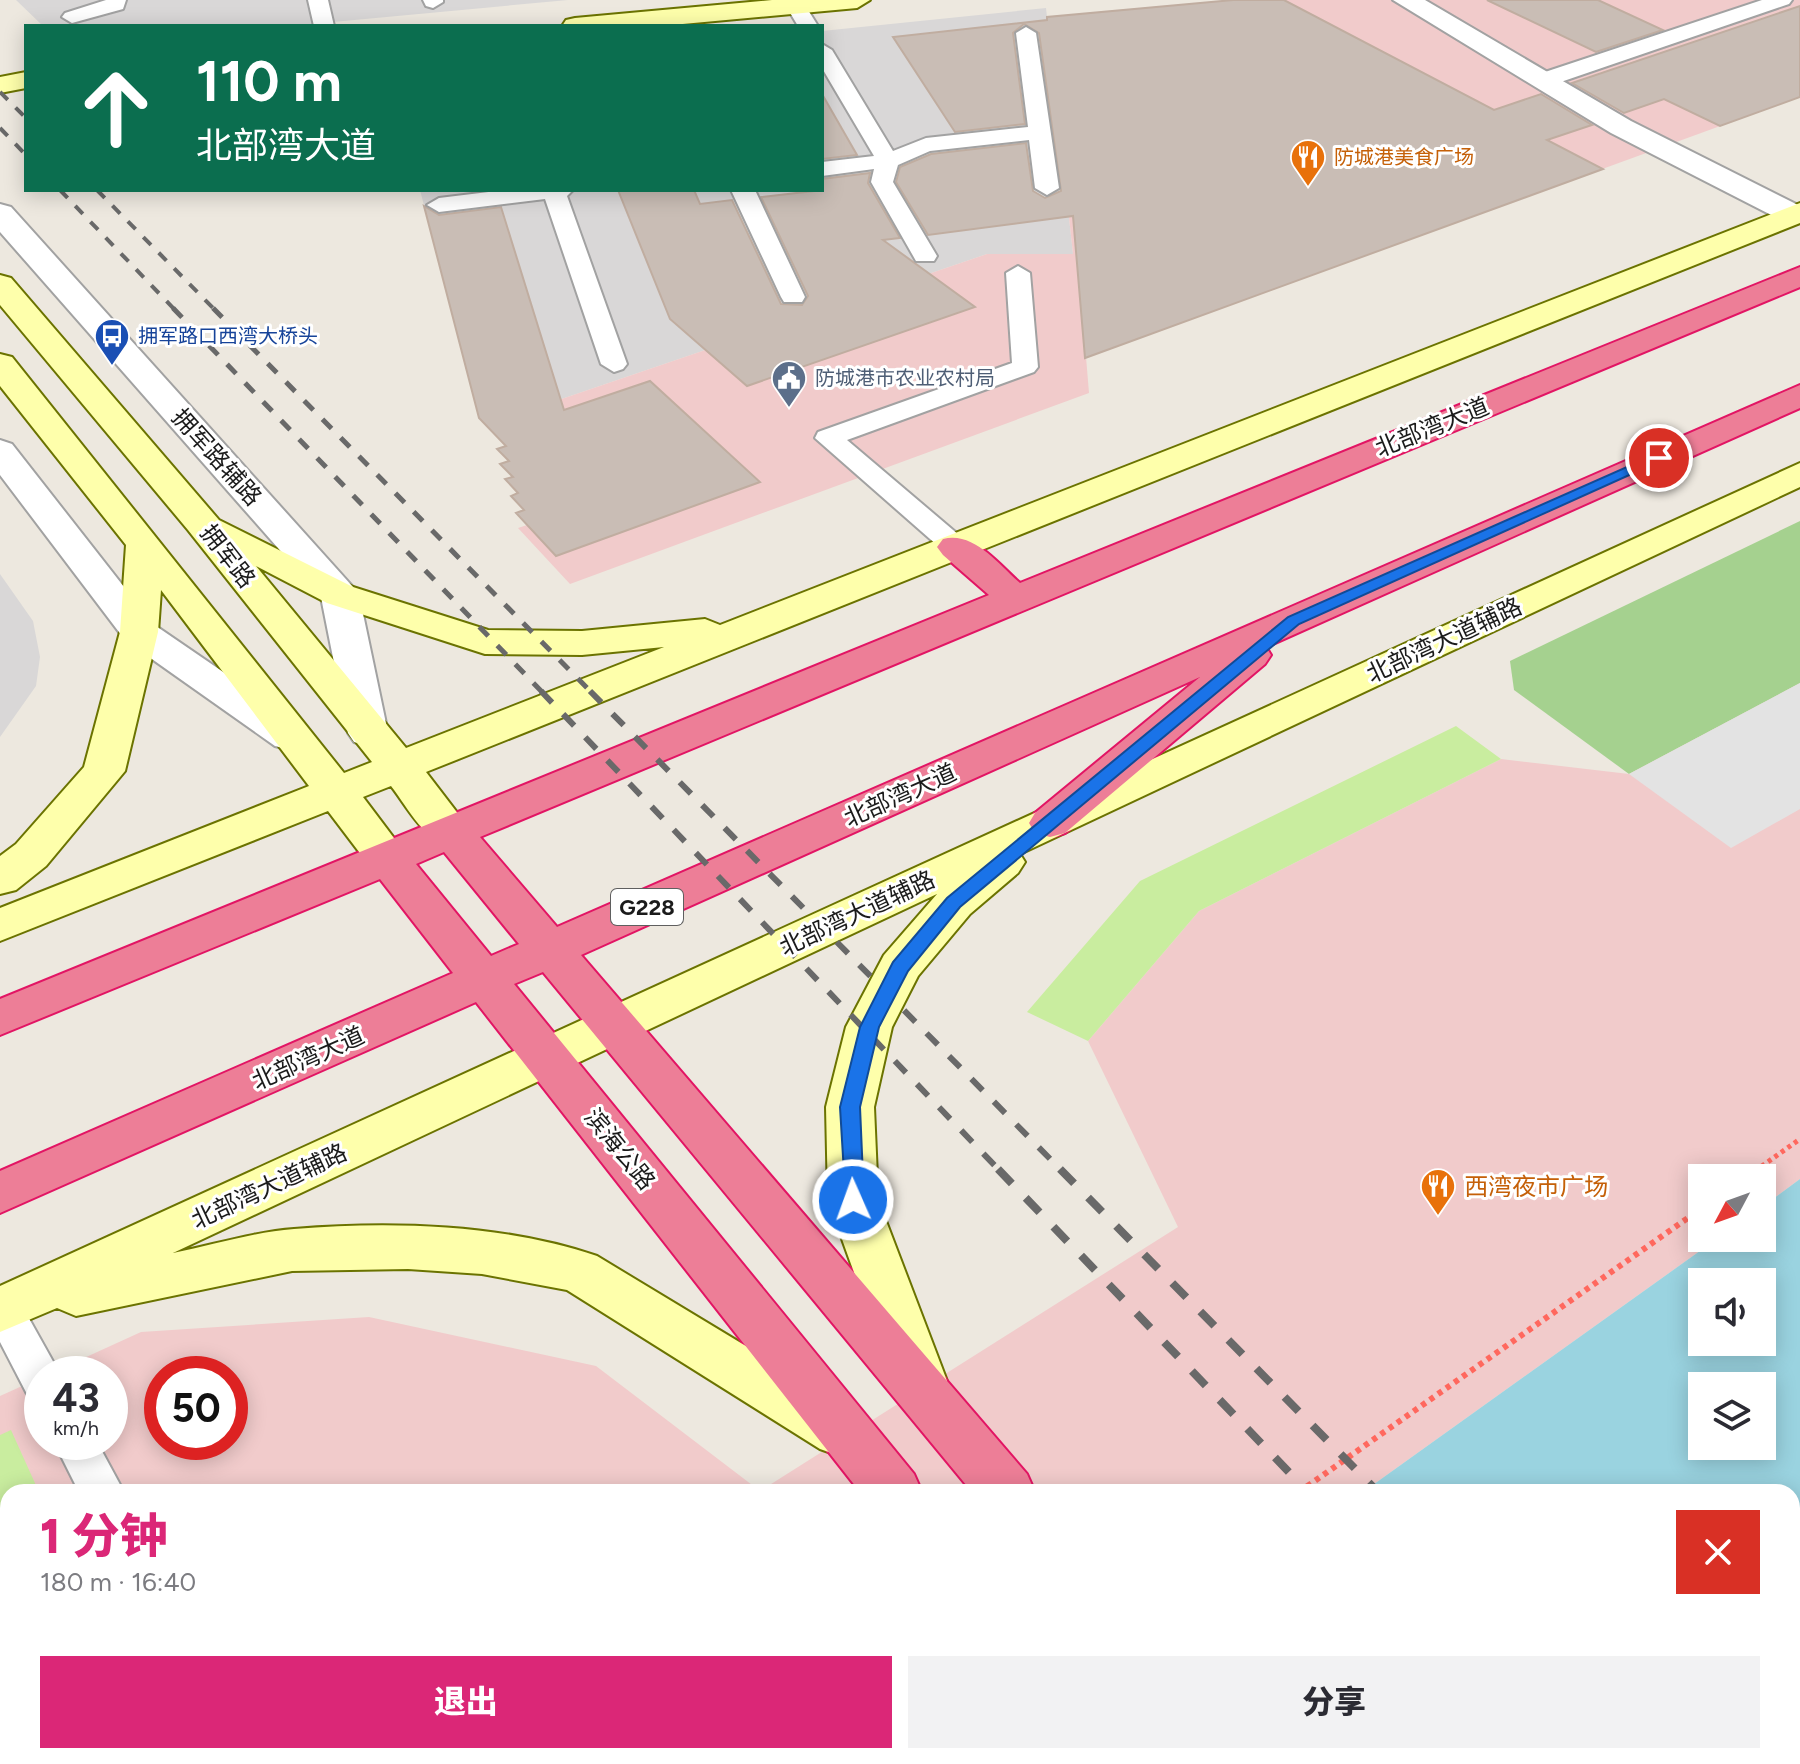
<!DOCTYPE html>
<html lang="zh">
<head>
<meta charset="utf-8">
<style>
  body { margin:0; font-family:Figtree,"Noto Sans SC",sans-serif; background:#f2f2f3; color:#2b2b33; height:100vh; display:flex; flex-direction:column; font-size:30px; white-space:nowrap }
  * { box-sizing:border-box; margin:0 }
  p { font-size:26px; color:#7c7c81 }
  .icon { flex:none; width:44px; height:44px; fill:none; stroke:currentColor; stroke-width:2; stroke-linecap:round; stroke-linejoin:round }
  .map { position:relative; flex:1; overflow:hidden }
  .side { position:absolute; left:0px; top:1484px; width:1800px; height:280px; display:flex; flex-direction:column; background:#fff; border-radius:24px 24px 0 0; box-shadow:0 4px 20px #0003 }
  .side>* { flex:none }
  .guide { position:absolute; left:24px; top:24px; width:800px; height:168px; border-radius:0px; box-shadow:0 4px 20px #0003; background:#0b6e4f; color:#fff; overflow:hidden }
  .needle { width:52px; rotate:229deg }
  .controls { position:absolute; left:1688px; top:1164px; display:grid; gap:16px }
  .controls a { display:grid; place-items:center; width:88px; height:88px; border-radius:0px; background:#fff; box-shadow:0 4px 20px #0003; font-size:40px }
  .speed { position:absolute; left:24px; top:1356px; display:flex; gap:16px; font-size:40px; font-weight:700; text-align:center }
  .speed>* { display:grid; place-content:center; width:104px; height:104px; border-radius:50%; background:#fff; box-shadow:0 4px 20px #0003; line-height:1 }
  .speed small { font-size:20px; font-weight:400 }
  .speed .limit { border:12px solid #d22; background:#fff; color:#111 }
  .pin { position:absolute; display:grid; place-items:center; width:68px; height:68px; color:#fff; margin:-34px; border:4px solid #fff; border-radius:50%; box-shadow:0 2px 8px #0007 }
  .me { position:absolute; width:88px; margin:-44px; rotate:358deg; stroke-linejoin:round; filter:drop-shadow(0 0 6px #0008) }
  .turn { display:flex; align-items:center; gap:28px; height:168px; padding:0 40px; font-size:36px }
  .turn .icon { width:104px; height:104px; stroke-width:2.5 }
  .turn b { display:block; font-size:56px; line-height:68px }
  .round { display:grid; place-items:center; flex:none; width:84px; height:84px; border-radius:0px; background:#f2f2f3 }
  .summary { display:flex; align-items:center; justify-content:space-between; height:136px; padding:0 40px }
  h1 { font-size:48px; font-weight:800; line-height:60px; color:#db2777 }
  .button { display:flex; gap:16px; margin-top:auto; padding:16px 40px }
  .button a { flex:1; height:92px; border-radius:0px; background:#db2777; color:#fff; font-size:32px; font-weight:800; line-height:92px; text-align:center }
  .button a+a { background:#f2f2f3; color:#2b2b33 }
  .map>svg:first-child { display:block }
</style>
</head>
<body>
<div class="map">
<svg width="1800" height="1764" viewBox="0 0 1800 1764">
  <rect width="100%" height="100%" fill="#ede8df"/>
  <path fill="#d9d7d7" d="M16,0H568L290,26H43Z
    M1046,8L1073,254H987L485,425L473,393L420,190H822V31Z
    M0,574L33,621L40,657L36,686L0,737Z"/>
  <path fill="#f1cbcb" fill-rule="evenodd" d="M1233,0H1800V97L1086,357L1089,393L570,584L518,528L527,525L516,513L523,510L511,496L517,493L505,479L512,476L500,464L508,461L497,449L505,446L485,425L987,254H1073L1047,17Z
    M1800,683V1179L1762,1207V1178H1702V1238H1718L1363,1492H8V1756H994L983,1764H0V1396L42,1377V1442H110V1374H49L141,1332L369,1317L596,1366L760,1491L1178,1227L1088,1041L1199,911L1501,759L1629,774ZM162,1374H230V1442H162Z"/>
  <path fill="#c9ed9f" d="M1456,726L1501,759L1199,911L1088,1041L1027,1012L1140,881Z
    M11,1430L39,1492H8V1510L0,1514V1435Z"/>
  <path fill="#a5d18f" d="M1800,521V683L1629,774L1514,690L1510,661Z"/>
  <path fill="#e3e3e3" d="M1800,683V809L1731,848L1629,774Z"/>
  <path fill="#9ad3e0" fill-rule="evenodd" d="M1800,1179V1764H983L995,1756H1792V1492H1363L1718,1238H1762V1207ZM1702,1282H1762V1342H1702ZM1702,1386H1762V1446H1702Z"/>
  <path fill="#c9bdb5" stroke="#c0ada0" stroke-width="2" d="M1233,0H1284L1494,110L1541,94L1592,125L1547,140L1603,169L1085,358L1073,216L928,235L896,182L900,167L931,154L1026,143L1033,191L1045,198L1061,191L1039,33L1024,24L1013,33L1025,124L955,132L893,37L1047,20V17Z
    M1487,0H1598L1663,30L1596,52Z
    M1800,6V97L1720,126L1664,99L1624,113L1572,83Z
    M822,94L857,155L822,159Z
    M870,173L868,183L900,238L883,240L975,307L747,386L670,319L618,190H694L700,204L732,200L781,304L802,305L808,296L761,197L822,190V179Z
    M424,206L439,215L501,207L564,410L650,381L760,482L556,556L516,513L524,510L511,496L518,493L505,479L513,477L500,464L509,461L497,449L506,446L479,418Z"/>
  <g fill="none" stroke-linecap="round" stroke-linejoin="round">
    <g stroke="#a2a2a2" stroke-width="4">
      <path id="lane" d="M106,0H126L123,9L72,23L62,17L65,13Z
        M308,0H328L334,26H314Z
        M423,0H443V2L433,8L426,6Z
        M796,0L803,2L818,26H798L786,6Z
        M1762,0H1792L1789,4L1549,86L1541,87L1530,81L1533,76Z
        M1026,27L1036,33L1059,188L1047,195L1035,188L1029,140L930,151L898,165L893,182L937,256L934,261H916L871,182L874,169L822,176V162L874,156L822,68V44L832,50L893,151L926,138L1028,127L1016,33Z
        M505,190H573L567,196L627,364L623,369L614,372L601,364L545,199L439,212L427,205L439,198Z
        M731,190H755L805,297L802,302H784L781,297Z
        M1018,266L1030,273L1038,367L1034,372L847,440L966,541L970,547L966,553H946L815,438L818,432L1012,363L1006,273Z
        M3,1292L17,1297L60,1374H42V1399L27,1394L0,1342V1293Z
        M54,1442H97L124,1492H79Z
        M221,1756H271L274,1764H224Z"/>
    </g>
    <g stroke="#a2a2a2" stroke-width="4">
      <path id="street" d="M1393,0H1425L1631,121L1800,206V223L1783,221L1611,133Z
        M0,204L11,207L353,587L359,595L388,733L382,742L368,746L354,742L348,733L321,597L0,232Z
        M0,440L12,444L153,624L305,728L311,737L305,746L290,750L275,746L125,640L0,475Z"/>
    </g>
    <g stroke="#6b7300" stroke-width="4">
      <path id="secondary" d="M772,0H870L857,8L661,26H562L566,20L575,18Z
        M26,72V88L0,93V77Z
        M1800,203V223L426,772L472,832L466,842C429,853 412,813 391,786L363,797L409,858L402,869L387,873L372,869L328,811L0,941V908L309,786L161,590L158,632L125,771L46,866L16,890L0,894V856L16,844L84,767L120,632L126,545L0,386V354L12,357L344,773L372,762L188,530L0,305V275L11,278L219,520L353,587L488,630L582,631L705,619L720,625ZM256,566L327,603L485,654L582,655L664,647L406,748Z
        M1800,463V487L1020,854L1025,862L1018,873L970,914L918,976L892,1027L874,1107L878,1200L947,1381L939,1397L920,1404L901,1397L893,1381L828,1200L826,1107L846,1027L884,955L937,894L173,1253C213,1245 254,1232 294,1229C391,1221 504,1224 597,1256L860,1415L868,1432L860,1449L840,1456L820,1449L567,1290L482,1274L408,1269L292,1271L76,1316L57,1308L0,1332V1286Z"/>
    </g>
    <g stroke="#e21564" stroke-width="4">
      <path id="highway" d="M1800,267V287L480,837L557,927L1800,385V408L1266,647L1271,655L1265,664L1065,833L1050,837L1035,833L1029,823L1035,813L1200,677L581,955L1027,1474L1035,1492H972L543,972L514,984L914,1474L922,1492H860L476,1002L0,1213V1171L453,973L380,879L0,1035V999L989,595L943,555L937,547L943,539C974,531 998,564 1020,583ZM444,852L519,944L491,956L416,864Z
        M1075,1756H1140L1143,1764H1078Z
        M1198,1756H1264L1267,1764H1201Z"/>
    </g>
    <path stroke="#ff685e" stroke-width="5" stroke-dasharray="4 4" stroke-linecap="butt" d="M1755,1171L1800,1139"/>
    <path stroke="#ff685e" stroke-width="6" stroke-dasharray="5 5" stroke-linecap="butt" d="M1745,1178L1758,1169
      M1299,1492L1702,1208
      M913,1764L924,1756"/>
    <use href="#lane" fill="#fff" fill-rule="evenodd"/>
    <use href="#street" fill="#fff" fill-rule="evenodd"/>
    <use href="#secondary" fill="#feffab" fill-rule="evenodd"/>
    <use href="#highway" fill="#ed7e97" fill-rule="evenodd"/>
    <path stroke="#696969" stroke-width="4" stroke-dasharray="11 11" stroke-linecap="butt" d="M0,92L26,118
      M0,128L26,155
      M60,190L175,310
      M97,190L215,310"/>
    <path stroke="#696969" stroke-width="5" stroke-dasharray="13 13" stroke-linecap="butt" d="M173,308L543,693
      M213,308L592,693"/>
    <path stroke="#696969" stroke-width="6" stroke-dasharray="16 16" stroke-linecap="butt" d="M541,691L1000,1171
      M590,691L1062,1171"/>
    <path stroke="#696969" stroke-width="8" stroke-dasharray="20 20" stroke-linecap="butt" d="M998,1169L1308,1492
      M1060,1169L1378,1492
      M1559,1756L1566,1764
      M1635,1756L1643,1764"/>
  </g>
  <path fill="#1a73e8" stroke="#114b97" stroke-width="2" d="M1654,455L1667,458L1299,624L960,907L908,971L879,1027L860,1107L864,1200L861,1206H846L840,1107L860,1027L893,962L947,898L1288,617Z"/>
  <defs>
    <g id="restaurant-pin" transform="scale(1.8)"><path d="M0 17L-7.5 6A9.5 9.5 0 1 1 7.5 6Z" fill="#e8710a" stroke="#fff"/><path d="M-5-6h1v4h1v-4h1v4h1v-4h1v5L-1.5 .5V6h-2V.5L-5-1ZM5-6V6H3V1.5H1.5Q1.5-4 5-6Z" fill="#fff"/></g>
    <g id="bus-pin" transform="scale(1.8)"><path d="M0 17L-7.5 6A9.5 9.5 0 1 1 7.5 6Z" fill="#1a4fb4" stroke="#fff"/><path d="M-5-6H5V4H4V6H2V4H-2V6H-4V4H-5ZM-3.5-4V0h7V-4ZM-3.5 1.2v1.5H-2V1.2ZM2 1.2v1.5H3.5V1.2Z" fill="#fff"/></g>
    <g id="civic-pin" transform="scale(1.8)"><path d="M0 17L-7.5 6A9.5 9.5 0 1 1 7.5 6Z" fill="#5c6f8a" stroke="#fff"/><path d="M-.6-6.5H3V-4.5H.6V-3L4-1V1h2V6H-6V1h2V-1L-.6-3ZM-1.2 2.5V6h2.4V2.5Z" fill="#fff"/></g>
  </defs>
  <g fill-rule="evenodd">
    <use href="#restaurant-pin" x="1308" y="157"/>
    <use href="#bus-pin" x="112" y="336"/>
    <use href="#civic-pin" x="789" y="378"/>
    <use href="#restaurant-pin" x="1438" y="1186"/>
  </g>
  <g text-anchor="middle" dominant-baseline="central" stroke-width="6" stroke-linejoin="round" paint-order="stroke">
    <g font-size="20" fill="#c56008" stroke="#fff" text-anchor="start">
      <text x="1334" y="157">防城港美食广场</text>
    </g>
    <g font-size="20" fill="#164399" stroke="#fff" text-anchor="start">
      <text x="138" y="336">拥军路口西湾大桥头</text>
    </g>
    <g font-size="20" fill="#4e5e75" stroke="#fff" text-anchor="start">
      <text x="815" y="378">防城港市农业农村局</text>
    </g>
    <rect fill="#fff" stroke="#5f5f5f" stroke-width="2" x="611" y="889" width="72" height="36" rx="6"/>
    <g font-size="22" font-weight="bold" fill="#1b1b1b">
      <text x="647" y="907">G228</text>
    </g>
    <g font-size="24" fill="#1b1b1b" stroke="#fff">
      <text transform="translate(1432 427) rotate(-22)">北部湾大道</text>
      <text transform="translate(217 457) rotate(48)">拥军路辅路</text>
      <text transform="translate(228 556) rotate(52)">拥军路</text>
      <text transform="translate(1444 640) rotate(-25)">北部湾大道辅路</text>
      <text transform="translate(900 795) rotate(-24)">北部湾大道</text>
      <text transform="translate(857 913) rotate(-25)">北部湾大道辅路</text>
      <text transform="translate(308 1058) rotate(-24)">北部湾大道</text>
      <text transform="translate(620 1149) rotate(51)">滨海公路</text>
      <text transform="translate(269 1186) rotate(-25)">北部湾大道辅路</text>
    </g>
    <g font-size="24" fill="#c56008" stroke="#fff" text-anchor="start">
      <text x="1464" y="1186">西湾夜市广场</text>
    </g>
  </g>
</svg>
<div class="controls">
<a><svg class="needle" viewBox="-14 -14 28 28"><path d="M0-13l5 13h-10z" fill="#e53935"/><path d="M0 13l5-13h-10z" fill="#7c7c81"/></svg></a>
<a><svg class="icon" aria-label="sound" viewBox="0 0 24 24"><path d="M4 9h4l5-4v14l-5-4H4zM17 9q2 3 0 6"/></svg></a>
<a><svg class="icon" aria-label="layers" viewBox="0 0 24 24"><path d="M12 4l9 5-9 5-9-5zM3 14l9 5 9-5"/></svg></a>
</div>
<div class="speed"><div>43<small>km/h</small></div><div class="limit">50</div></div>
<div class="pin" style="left:1659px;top:458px;background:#d93025"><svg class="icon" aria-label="arrive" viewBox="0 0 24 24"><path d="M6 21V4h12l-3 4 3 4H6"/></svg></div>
<svg class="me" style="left:853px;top:1200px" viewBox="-20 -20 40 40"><circle r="17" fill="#1a73e8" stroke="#fff" stroke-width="3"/><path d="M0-11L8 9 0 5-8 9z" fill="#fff"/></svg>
<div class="guide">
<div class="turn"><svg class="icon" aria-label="ahead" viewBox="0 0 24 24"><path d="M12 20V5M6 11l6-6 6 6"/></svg><div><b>110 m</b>北部湾大道</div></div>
</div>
<section class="side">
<div class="summary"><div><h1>1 分钟</h1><p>180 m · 16:40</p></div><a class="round" style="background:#d93025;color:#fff"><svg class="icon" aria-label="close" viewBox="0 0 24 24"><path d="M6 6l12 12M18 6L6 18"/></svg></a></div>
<div class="button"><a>退出</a><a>分享</a></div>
</section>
</div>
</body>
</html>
